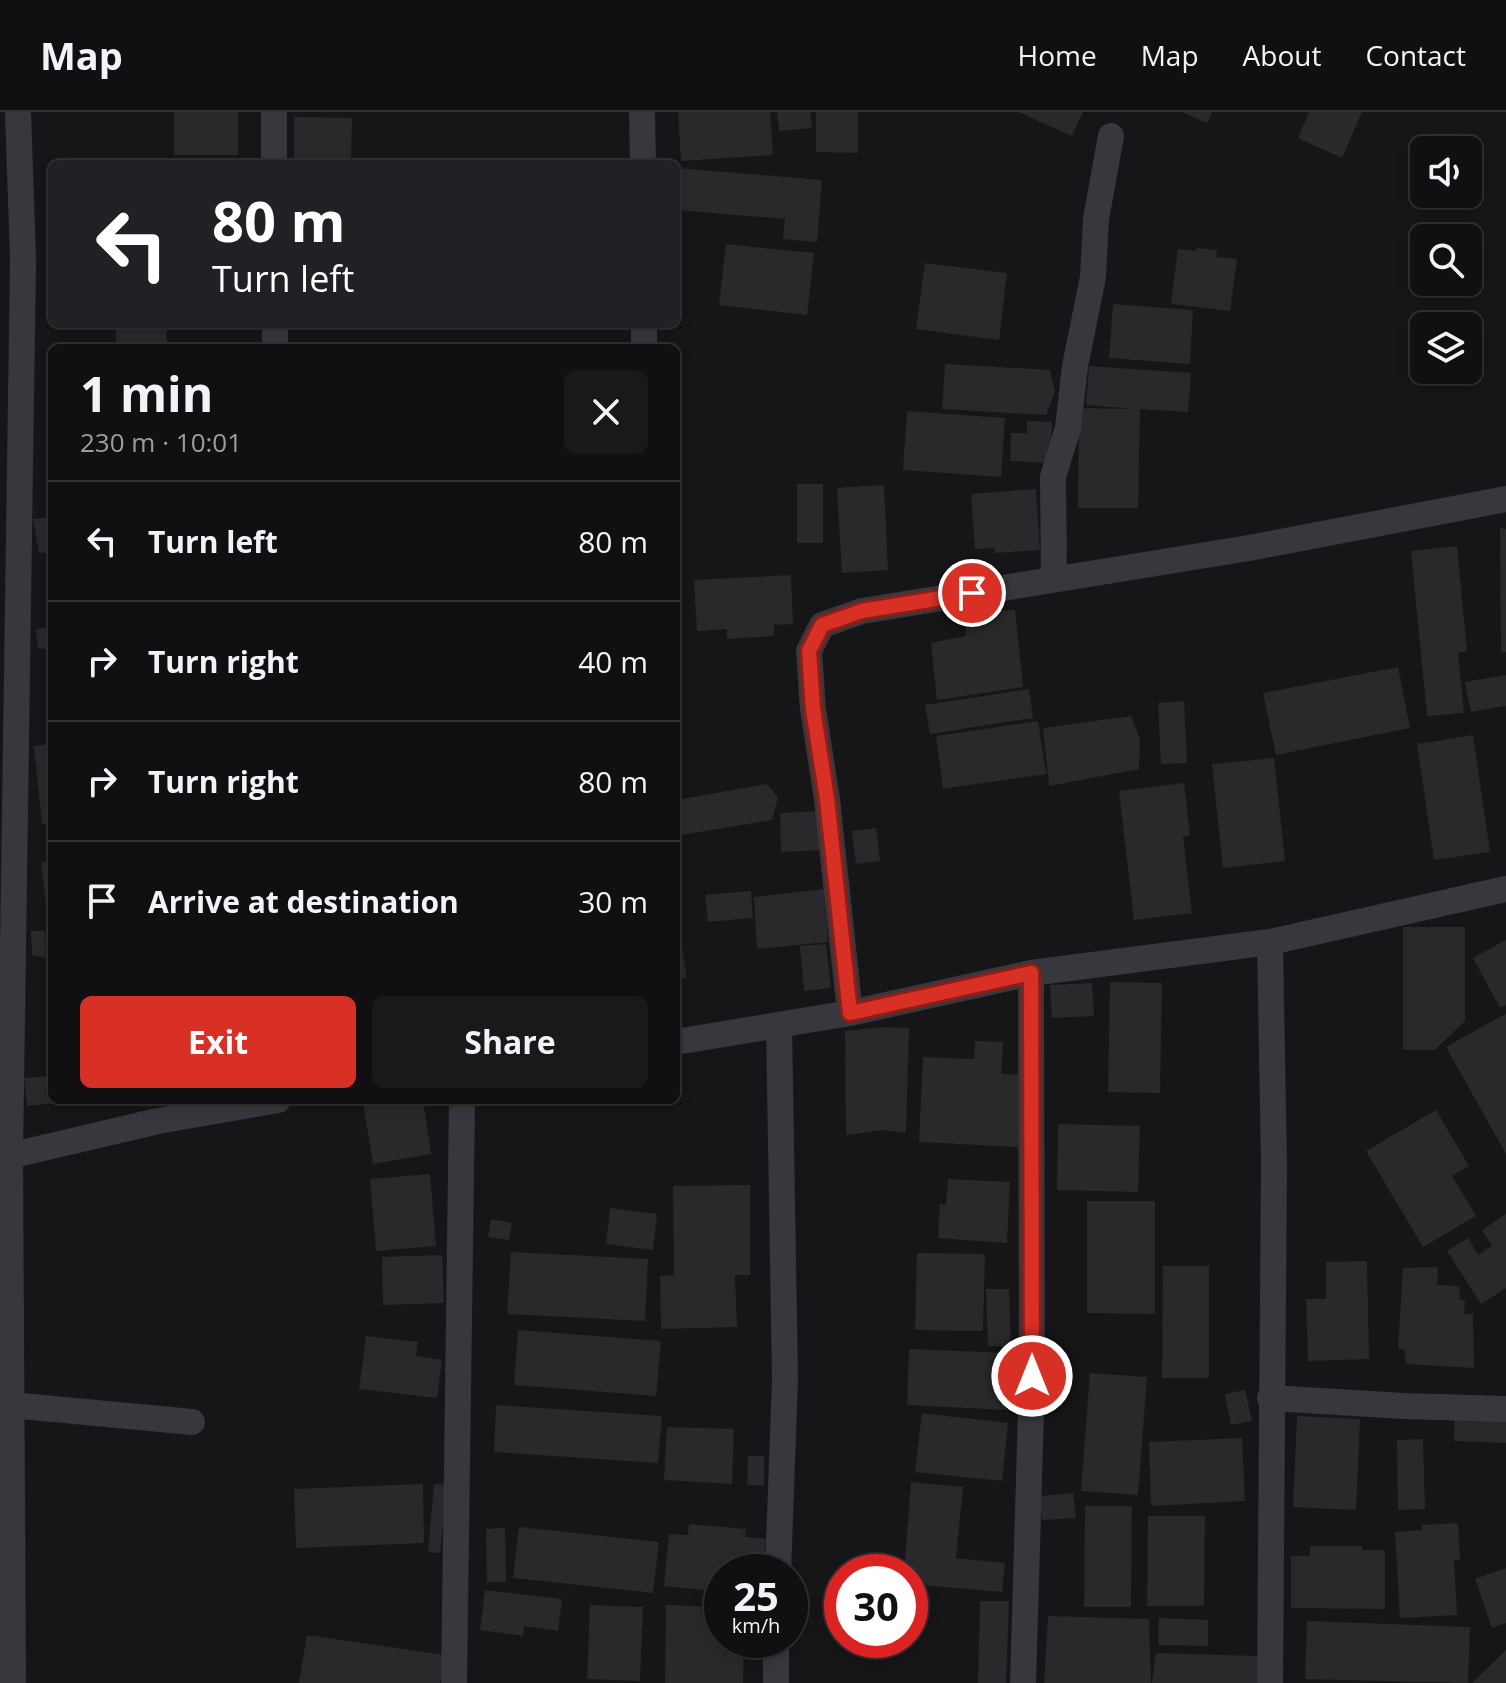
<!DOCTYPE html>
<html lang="en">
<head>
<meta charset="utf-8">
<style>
  body { margin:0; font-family:"Open Sans",sans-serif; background:#19191b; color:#f1f3f6; height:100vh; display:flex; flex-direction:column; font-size:30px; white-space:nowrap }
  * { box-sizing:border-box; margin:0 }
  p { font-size:26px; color:#9c9d9f }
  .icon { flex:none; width:44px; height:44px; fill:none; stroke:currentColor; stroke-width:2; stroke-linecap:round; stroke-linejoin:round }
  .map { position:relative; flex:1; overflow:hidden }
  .drawer { position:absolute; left:48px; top:232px; width:632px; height:760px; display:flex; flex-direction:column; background:#101012; border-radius:12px; box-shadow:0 4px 12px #0003,0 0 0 2px #303032 }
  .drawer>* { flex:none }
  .top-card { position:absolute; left:48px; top:48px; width:632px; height:168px; border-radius:12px; box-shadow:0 4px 12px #0003,0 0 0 2px #303032; background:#202124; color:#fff; overflow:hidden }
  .tools { position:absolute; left:1410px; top:24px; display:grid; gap:16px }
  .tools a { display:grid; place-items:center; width:72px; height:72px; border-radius:12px; background:#101012; box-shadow:0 4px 12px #0003,0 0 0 2px #303032; font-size:40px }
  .speed { position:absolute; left:704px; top:1442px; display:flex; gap:16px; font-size:40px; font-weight:700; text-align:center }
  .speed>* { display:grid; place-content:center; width:104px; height:104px; border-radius:50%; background:#101012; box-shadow:0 4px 12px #0003,0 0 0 2px #303032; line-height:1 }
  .speed small { font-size:20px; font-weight:400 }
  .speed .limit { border:12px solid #d22; background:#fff; color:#111 }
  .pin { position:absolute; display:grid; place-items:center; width:68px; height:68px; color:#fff; margin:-34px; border:4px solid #fff; border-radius:50%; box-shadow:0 2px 8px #0007 }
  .me { position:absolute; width:88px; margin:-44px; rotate:0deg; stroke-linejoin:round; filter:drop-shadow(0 0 6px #0008) }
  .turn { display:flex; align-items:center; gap:28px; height:168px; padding:0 32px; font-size:36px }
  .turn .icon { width:104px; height:104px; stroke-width:2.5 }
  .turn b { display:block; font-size:56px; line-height:68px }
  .round { display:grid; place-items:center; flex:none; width:84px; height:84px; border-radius:12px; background:#19191b }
  .summary { display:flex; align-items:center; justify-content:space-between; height:136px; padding:0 32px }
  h1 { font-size:48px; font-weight:700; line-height:60px }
  .primary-button { display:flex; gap:16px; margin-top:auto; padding:16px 32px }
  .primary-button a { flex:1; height:92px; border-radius:12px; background:#d93025; color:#fff; font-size:32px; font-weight:700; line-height:92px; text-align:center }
  .primary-button a+a { background:#19191b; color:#f1f3f6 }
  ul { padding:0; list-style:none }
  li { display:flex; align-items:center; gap:24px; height:120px; padding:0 32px; border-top:2px solid #303032 }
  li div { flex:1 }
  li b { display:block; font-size:30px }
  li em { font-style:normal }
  header { display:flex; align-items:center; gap:48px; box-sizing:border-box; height:112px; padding:0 40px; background:#101012; border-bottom:2px solid #303032 }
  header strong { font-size:38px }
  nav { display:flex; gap:44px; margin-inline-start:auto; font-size:28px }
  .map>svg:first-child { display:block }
</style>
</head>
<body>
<header>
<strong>Map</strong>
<nav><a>Home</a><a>Map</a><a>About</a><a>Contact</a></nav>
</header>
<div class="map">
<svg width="1506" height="1571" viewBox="0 0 1506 1571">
  <rect width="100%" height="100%" fill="#161618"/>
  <path fill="#29292c" d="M174,0H238V43H174Z
    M678,0H770L773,43L681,49Z
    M777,0H810L812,16L779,19Z
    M816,0H858V41L816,40Z
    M1018,0H1083L1072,24Z
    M1182,0H1212L1207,11Z
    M1309,0H1362L1342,46L1298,26Z
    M294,5L352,6L351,52H294Z
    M676,56L822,68L817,130L783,127L785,107L676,98Z
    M726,132L814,141L807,203L719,193Z
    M1197,136L1217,138L1216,145L1237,147L1230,199L1171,192L1178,137L1195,139Z
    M925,151L1007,161L999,228L916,217Z
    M1113,192L1193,198L1190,252L1109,246Z
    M115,212H166L167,236H117Z
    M945,252L1050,258L1055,280L1046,303L942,297Z
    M1089,254L1191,261L1188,300L1140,297L1138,396H1078L1079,296L1135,297L1086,293Z
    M907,299L1005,306L1001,365L903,358Z
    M1027,309L1052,310L1050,351L1010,349L1011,321H1027Z
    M797,372H823V431H797Z
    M884,373L888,458L842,461L837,376Z
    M1036,377L1040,438L995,441L994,436L975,437L971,382Z
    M52,405V440L39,441L33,407Z
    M1500,416L1506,417V540H1501Z
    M1457,434L1467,539L1458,541L1464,601L1427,604L1411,439Z
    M791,463L793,512L774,513V524L727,527V517L697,519L694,468Z
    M1015,498L1023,575L937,588L931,531L966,524V506L987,499Z
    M52,515V536L38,537L36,517Z
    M1398,555L1410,616L1276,643L1263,581Z
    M1506,563V594L1471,600L1465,570Z
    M1029,577L1033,606L930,622L925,593Z
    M1184,589L1187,651L1161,652L1158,591Z
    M1131,604L1140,627L1139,657L1049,674L1043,616Z
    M1038,609L1046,662L943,677L936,624Z
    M1473,623L1490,740L1434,748L1417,632Z
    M52,632V711L42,712L34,634Z
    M1274,646L1285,749L1223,756L1212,652Z
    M1184,671L1190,724L1183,725L1192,801L1134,808L1119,679Z
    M767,672L778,685L772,708L676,724V688Z
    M820,699L822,738L781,740L780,701Z
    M876,716L880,749L856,752L852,719Z
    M52,749V810H48L41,750Z
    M824,777L828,830L757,837L754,785Z
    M751,779L753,806L708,810L705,783Z
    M678,810L687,866L676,867V811Z
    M1403,815H1465V909L1435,938H1403Z
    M31,819H45L46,846L32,843Z
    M1506,828V893L1500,896L1473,846Z
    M826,832L831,876L804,879L800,834Z
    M1110,870L1162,871L1160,981L1108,980Z
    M1092,871L1094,904L1052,906L1050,873Z
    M1505,902L1506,903V1042L1446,935Z
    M882,915L909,916L906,1021L883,1018L846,1023L845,919Z
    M975,929L1003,930L1001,962L1022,963L1018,1035L919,1030L923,945L974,947Z
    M52,964V988H68V990L27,994L24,966Z
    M377,988H423L431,1042L373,1052L363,990Z
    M1436,998L1469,1054L1452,1064L1476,1104L1423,1135L1366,1039Z
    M1058,1012L1140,1014L1138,1080L1057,1078Z
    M430,1062L436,1134L376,1139L370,1067Z
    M948,1067L1010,1070L1007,1131L938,1126L940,1092L946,1093Z
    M750,1073V1163H735L737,1215L661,1217L660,1164L674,1163L673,1074Z
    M1087,1089H1155V1202L1087,1201Z
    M610,1096L657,1102L653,1138L606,1132Z
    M1506,1102V1176L1481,1192L1447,1139L1468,1126L1478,1143L1492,1134L1482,1118Z
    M491,1107L512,1111L509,1128L488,1125Z
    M511,1140L648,1147L645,1209L507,1202Z
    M917,1141L985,1142L983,1219L915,1218Z
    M442,1143L444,1191L383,1193L382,1145Z
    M1367,1149L1369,1247L1308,1249L1306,1187H1326V1150Z
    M1163,1154H1209V1266H1162Z
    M1438,1155L1437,1173L1459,1174L1460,1188H1465L1464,1202H1473L1474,1256L1406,1252L1404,1237H1398L1403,1156Z
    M986,1177H1009L1011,1234H988Z
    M518,1218L661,1229L656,1284L514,1273Z
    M366,1224L418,1230L416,1244L442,1248L437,1286L359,1277Z
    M909,1237L1008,1241L1006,1298L907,1293Z
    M1090,1261L1147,1265L1138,1383L1081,1379Z
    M1245,1278L1252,1309L1231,1313L1225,1282Z
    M496,1293L662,1304L658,1351L494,1340Z
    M1455,1299L1506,1301V1331L1454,1329Z
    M922,1301L1008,1311L1002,1369L915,1360Z
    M1297,1304L1360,1307L1356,1398L1293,1395Z
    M667,1315L734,1317L732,1372L664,1368Z
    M1242,1326L1245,1389L1151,1394L1149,1330Z
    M1423,1327L1425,1397L1398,1398L1397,1328Z
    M748,1344H764V1373H747Z
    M911,1370L963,1375L956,1446L1005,1451L1002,1480L910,1472V1460H904Z
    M423,1372L424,1431L296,1436L294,1377Z
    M434,1372L447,1373L440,1441L428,1440Z
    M1073,1381L1076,1406L1042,1408L1040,1384Z
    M1085,1394H1132L1131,1495H1084Z
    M1148,1404H1205L1204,1494H1147Z
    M1458,1411L1460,1448H1454L1457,1503L1400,1506L1395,1420L1422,1418L1421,1413Z
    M689,1412L746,1417L745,1425L766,1427L763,1460H722V1480L664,1474L669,1422L688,1423Z
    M519,1415L659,1430L653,1481L513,1466Z
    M505,1416L506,1470H487L486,1417Z
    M1310,1434H1362V1438H1385V1497L1291,1496V1444H1310Z
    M1506,1456V1511L1492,1516L1475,1467Z
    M485,1478L562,1487L558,1519L524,1514L523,1524L480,1518Z
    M980,1489H1009L1006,1571H978Z
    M590,1493L643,1495L640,1569L587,1567Z
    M666,1493L722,1495V1528H744L743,1571H665Z
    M1048,1504L1149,1507L1151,1571H1044Z
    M1159,1506L1208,1508V1534L1158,1533Z
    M1307,1509L1470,1515L1468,1571L1305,1567Z
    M307,1523L444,1543L440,1571H299Z
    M1506,1538V1571H1472Z
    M1156,1541L1258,1544L1257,1571H1152Z"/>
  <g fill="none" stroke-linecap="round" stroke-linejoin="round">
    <path stroke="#37383d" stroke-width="26" d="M642,0L643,52
      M274,52V0
      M275,212V236
      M644,212V236
      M1054,467L1053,365L1068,316L1075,254L1093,165L1096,107L1111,24
      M850,901L827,687L813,597L809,539L822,513L862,499L1249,436L1506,387
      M676,930L850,901L1031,861L1270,830L1506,777
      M0,1046L158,1009L278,988
      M1270,1286L1404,1294L1506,1297
      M11,1293L192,1310
      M778,1460L785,1267L779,913
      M13,1571L10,1043L23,147L18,0
      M454,1571L462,988
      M776,1571V1528
      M1023,1571L1032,1264L1031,861
      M1270,1571L1274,1053L1270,830"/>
  </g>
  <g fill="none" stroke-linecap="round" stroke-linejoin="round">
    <g stroke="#8d1f18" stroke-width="20">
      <path id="route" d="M972,481L862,499L822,513L809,539L813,597L827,687L850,901L1031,861L1032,1264"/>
    </g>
    <use href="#route" stroke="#d93025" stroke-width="14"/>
  </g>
</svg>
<div class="tools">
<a><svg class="icon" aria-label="sound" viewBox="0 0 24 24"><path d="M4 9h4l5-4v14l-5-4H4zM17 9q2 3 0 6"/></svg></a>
<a><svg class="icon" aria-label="search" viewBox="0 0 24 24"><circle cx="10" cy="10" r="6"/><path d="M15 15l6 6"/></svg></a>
<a><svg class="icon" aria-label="layers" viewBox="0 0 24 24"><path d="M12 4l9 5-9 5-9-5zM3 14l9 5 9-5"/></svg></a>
</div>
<div class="speed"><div>25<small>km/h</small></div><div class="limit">30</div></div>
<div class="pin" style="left:972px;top:481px;background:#d93025"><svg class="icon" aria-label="arrive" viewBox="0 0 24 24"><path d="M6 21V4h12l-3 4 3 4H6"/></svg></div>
<svg class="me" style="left:1032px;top:1264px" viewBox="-20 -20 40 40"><circle r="17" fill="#d93025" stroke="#fff" stroke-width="3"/><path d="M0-11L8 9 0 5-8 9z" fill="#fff"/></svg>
<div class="top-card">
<div class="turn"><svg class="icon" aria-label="left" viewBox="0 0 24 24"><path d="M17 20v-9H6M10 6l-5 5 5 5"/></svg><div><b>80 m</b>Turn left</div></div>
</div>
<section class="drawer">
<div class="summary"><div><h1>1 min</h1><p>230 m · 10:01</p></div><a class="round"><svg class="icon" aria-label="close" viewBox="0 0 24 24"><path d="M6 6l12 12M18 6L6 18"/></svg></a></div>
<ul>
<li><svg class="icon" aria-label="left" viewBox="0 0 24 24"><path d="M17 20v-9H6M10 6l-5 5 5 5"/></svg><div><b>Turn left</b></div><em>80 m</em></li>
<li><svg class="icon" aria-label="right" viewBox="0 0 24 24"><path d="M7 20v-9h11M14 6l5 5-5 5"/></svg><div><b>Turn right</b></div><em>40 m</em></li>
<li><svg class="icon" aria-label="right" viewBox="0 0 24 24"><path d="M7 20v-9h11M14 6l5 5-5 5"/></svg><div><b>Turn right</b></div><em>80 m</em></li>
<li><svg class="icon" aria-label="arrive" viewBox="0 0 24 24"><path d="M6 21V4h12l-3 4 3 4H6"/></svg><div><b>Arrive at destination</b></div><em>30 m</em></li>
</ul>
<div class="primary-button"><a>Exit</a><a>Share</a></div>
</section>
</div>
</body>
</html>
